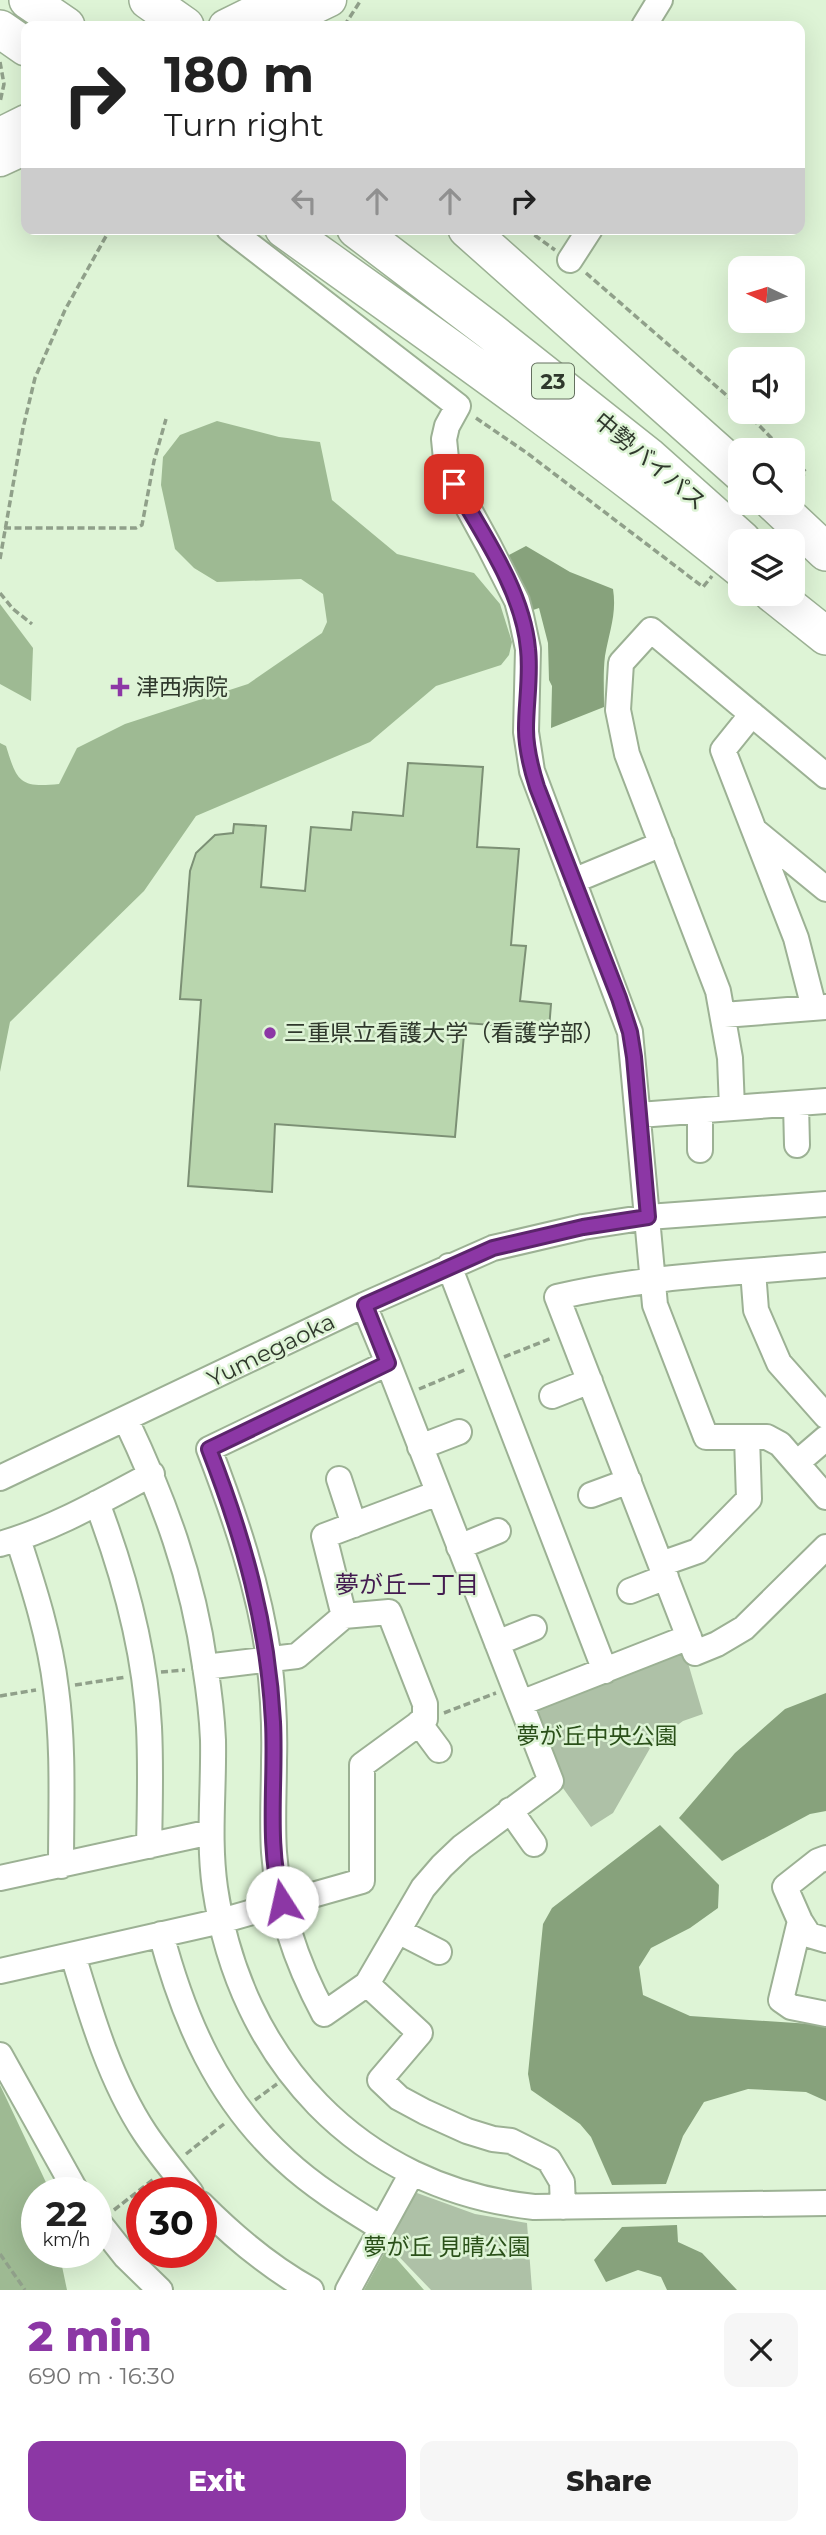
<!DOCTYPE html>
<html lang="en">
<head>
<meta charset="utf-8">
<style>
  body { margin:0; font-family:Montserrat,"Noto Sans JP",sans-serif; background:#f6f6f6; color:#222; height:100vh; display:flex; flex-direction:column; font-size:26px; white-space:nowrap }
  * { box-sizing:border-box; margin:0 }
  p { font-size:23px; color:#767676 }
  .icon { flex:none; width:38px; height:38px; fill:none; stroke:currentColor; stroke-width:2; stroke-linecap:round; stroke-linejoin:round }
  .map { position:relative; height:2290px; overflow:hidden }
  .side { display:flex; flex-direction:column; background:#fff; flex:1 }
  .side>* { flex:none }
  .top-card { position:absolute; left:21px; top:21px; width:784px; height:214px; border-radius:14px; box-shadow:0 7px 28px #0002; background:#fff; color:#222; overflow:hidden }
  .needle { width:46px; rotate:274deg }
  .buttons { position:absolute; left:728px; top:256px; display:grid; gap:14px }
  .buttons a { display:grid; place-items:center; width:77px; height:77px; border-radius:14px; background:#fff; box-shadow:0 7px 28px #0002; font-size:35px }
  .speed { position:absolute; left:21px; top:2177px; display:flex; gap:14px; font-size:35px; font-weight:700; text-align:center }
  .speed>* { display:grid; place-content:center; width:91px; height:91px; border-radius:50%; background:#fff; box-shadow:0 7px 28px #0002; line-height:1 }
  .speed small { font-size:18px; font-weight:400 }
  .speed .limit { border:10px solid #d22; background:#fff; color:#111 }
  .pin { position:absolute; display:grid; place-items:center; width:60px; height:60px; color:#fff; margin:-30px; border-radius:14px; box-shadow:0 4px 10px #0006 }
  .me { position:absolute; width:77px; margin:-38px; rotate:350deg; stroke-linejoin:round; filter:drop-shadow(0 0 5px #0008) }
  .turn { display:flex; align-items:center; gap:24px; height:147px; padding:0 28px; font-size:32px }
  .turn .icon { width:91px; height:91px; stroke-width:2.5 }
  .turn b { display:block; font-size:49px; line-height:60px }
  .lanes { display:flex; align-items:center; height:66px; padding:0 28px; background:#0003; justify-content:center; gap:35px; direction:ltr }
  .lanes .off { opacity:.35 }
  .round { display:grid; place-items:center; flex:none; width:74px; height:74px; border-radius:14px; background:#f6f6f6 }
  .headline { display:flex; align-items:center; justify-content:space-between; height:119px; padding:0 28px }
  h1 { font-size:42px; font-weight:800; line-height:52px; color:#8c37a5 }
  .cta { display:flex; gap:14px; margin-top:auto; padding:14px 28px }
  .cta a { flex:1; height:80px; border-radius:14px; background:#8c37a5; color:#fff; font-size:28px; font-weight:800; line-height:80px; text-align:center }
  .cta a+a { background:#f6f6f6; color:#222 }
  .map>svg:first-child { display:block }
</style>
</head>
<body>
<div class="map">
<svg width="826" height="2290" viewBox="0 0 826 2290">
  <rect width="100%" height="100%" fill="#def4d6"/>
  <path fill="#aec1a7" d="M683,1646L703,1714L683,1721L653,1743L613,1813L591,1827L560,1784L530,1707Z
    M417,2193L475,2214L527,2223L532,2290H431L383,2240L407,2196Z"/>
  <path fill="#9eba93" d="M217,421L279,437L320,442L332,500L397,554L474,573L500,604L512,642L509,655L501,665L436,686L370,742L196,816L144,891L10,1022L0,1072V743L6,746C17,782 20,788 59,784L77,748L125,724L248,684L322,633L327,622L323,594L301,579L217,582L194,568L175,549L161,485L163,457L180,435Z
    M0,604L33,648L31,701L0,684Z
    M0,2085L51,2193H37V2252H59L67,2290H0Z
    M387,2248L424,2290H364Z"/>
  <path fill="#87a27c" d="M526,546L570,572L613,589C617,614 609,632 605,656C603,672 604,690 604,707L551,728L552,686L549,680L548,643L539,608L530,611L507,556Z
    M826,1693V1811L810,1814L722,1861L679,1818L735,1753L785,1709Z
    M660,1825L719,1885L718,1908L690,1928L651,1948L639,1967L643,1995L690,2016L826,2025V2101L806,2092L748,2089L704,2102L683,2136L666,2184L612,2185L591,2137L580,2124L531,2090L528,2074L543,1924L552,1908Z
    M677,2225L678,2242L702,2253L737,2290H667L661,2277L638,2270L606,2282L594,2260L622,2227Z"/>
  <path fill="#b9d6ae" stroke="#7c9075" stroke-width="2" d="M408,763L483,767L477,847L519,849L511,945L526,946L520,1001L551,1004L549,1029L465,1023L455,1137L275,1124L272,1192L188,1186L201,1000L180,999L190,871L196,853L215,835L233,833L234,824L266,826L261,887L305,891L311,827L351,830L353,812L403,816Z"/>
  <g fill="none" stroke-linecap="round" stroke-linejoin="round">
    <g stroke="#9cb194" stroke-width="28">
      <path id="minor" d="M644,26L660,0
        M229,229L458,406L447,426L444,439L447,469L489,546L517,601L521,616L528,649L526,732L532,771L630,1032L655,1305L706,1437H767L780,1444L826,1497
        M570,260L590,229
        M752,714L723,750L754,830
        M573,881L662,844
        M814,1008L796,938L754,830L826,889
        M724,1015L826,1007
        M796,1104L797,1145
        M732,1108L730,1058L718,991L627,754L618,710L621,663L651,630L826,776
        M700,1111V1150
        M639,1115L826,1101
        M826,1265C736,1273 646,1276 557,1297L695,1653L717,1644L744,1628L826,1547
        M449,1266L605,1671
        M753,1271L756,1310L779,1363L826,1416
        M364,1305L388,1363L551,1781L462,1847L442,1866L423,1888L367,1984L324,2014C297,1964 278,1909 274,1852C272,1821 274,1791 274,1761C275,1727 273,1692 269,1659C259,1587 235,1517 209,1449L388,1363
        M552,1396L590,1381
        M126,1420C164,1500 193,1578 205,1666C209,1691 212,1715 213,1740C214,1790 208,1839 215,1888C240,2059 358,2188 534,2207L826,2203
        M420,1447L459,1432
        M798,1462L826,1438
        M0,1478L364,1305L493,1248L583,1227L648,1217L826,1204
        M339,1479L354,1525
        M591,1495L629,1481
        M97,1503C124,1574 145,1650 149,1727C151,1767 150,1806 149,1846
        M18,1539C34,1588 50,1638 56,1689C64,1748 61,1807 61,1866
        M0,1544C53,1529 103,1500 152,1474
        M459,1547L498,1531
        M661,1564L698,1551L749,1499L747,1437
        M630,1591L666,1577
        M497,1643L534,1628
        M205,1667L297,1656L344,1616L324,1536L438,1493
        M521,1703L689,1637
        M419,1723L439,1750
        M510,1810L534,1844
        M826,1858L818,1861L785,1887L800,1921L809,1935L826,1940
        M0,1878L211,1832
        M800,1921L781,2000L791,2007L826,2014
        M398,1931L439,1952
        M161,1934C184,2020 218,2099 285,2160C314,2187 347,2207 381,2228
        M73,1955C91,2015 110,2080 145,2133C159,2154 175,2173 191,2193
        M0,1971L221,1921L362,1881V1765L425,1719V1704L389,1612L344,1616
        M367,1984L420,2033L380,2080L399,2098L425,2112L467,2131L493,2139L511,2141L549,2160L562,2182L563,2207
        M0,2055L77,2193
        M201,2204C235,2238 269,2267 311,2290
        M96,2219L126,2257L160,2290
        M348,2290L412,2173"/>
    </g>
    <g stroke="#9cb194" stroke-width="35">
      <path id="major" d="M225,26L278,0
        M276,26L330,0
        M0,134L26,121
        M0,160L26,148"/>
    </g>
    <g stroke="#9cb194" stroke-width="40">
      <path id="highway" d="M28,0L66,26
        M148,0L185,26
        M0,29L26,47
        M284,229C439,340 592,448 740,568
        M356,229L490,331L649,457L742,540
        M467,229L740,472
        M773,502L826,552
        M772,593L826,636"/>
    </g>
    <path stroke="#90a08a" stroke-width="3.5" stroke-dasharray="7 3.5" stroke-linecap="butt" d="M344,26L361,0
      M0,62L4,84L0,102
      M526,229L555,250
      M586,273L740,407
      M745,411L783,450
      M476,418L527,453L703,587L712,576
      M793,459L806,472L793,486
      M4,528H136L142,525L154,461L166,419
      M0,559L23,428L35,378L65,310L110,229
      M0,593L13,609L32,624
      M504,1357L552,1338
      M419,1389L467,1369
      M161,1672L185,1670
      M75,1685L126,1677
      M0,1696L36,1690
      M444,1713L496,1693
      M255,2100L277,2084
      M186,2154L224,2124
      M114,2210L155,2178
      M0,2254L25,2290"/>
    <use href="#minor" stroke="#fff" stroke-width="24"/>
    <use href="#major" stroke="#fff" stroke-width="32"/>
    <use href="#highway" stroke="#fff" stroke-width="37"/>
  </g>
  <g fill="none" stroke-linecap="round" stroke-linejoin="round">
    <g stroke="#5b246b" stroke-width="18">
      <path id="route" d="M282,1902C266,1844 276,1782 273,1722C268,1625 244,1539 209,1449L388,1363L365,1305L493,1248L583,1227L648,1217L634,1057L630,1032L619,998L537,787C531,768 526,749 526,729C526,703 531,675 528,649C523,591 482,533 454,484"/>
    </g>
    <use href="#route" stroke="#8c37a5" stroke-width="12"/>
  </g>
  <g fill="#8c37a5" stroke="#def4d6" stroke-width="2.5">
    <path d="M116.5 676.5h7v7h7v7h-7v7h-7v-7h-7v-7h7z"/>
    <circle cx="270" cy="1033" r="7"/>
  </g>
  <g text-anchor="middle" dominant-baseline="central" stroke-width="5" stroke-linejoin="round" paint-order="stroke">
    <rect fill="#def4d6" stroke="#64705f" stroke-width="2" x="532" y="363.5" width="42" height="35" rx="5"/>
    <g font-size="21" font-weight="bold" fill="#2f382c">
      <text x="553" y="381">23</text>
    </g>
    <g font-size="23" fill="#2f382c" stroke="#def4d6">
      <text transform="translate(650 461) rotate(40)">中勢バイパス</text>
      <text transform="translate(271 1350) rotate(-26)">Yumegaoka</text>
    </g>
    <g font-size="23" fill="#2f382c" stroke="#def4d6" text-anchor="start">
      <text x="136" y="687">津西病院</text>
      <text x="284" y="1033">三重県立看護大学（看護学部）</text>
    </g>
    <g font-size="23" fill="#2a5019" stroke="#def4d6">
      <text x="597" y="1736">夢が丘中央公園</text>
      <text x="447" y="2247">夢が丘 見晴公園</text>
    </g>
    <g font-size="24" fill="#431b50" stroke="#def4d6">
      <text x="407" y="1584">夢が丘一丁目</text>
    </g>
  </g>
</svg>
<div class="buttons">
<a><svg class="needle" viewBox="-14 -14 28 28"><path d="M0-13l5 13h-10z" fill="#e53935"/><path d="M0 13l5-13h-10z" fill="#767676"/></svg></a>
<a><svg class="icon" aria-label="sound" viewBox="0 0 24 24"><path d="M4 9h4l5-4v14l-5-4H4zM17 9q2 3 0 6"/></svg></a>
<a><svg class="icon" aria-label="search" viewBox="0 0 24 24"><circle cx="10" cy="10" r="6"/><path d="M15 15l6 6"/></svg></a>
<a><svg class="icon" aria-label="layers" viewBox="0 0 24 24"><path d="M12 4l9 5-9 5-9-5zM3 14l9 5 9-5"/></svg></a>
</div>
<div class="speed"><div>22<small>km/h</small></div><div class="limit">30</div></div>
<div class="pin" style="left:454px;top:484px;background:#d93025"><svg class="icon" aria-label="arrive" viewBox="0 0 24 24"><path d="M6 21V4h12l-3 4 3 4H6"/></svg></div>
<svg class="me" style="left:282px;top:1902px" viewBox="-20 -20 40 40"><circle r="19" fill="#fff"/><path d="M0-13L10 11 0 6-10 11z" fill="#8c37a5"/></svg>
<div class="top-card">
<div class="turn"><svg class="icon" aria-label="right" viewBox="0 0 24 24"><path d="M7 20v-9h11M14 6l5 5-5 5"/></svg><div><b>180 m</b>Turn right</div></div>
<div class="lanes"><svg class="icon off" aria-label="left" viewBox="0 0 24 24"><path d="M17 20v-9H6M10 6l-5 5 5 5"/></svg><svg class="icon off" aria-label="ahead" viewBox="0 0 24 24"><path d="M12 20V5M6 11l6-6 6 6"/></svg><svg class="icon off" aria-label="ahead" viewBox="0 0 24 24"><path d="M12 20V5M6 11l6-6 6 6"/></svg><svg class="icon" aria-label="right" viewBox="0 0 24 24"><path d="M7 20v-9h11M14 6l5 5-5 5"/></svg></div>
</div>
</div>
<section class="side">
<div class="headline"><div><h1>2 min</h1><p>690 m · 16:30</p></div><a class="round"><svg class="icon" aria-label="close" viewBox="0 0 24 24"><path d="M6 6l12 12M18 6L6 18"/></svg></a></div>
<div class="cta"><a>Exit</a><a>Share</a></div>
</section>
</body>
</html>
